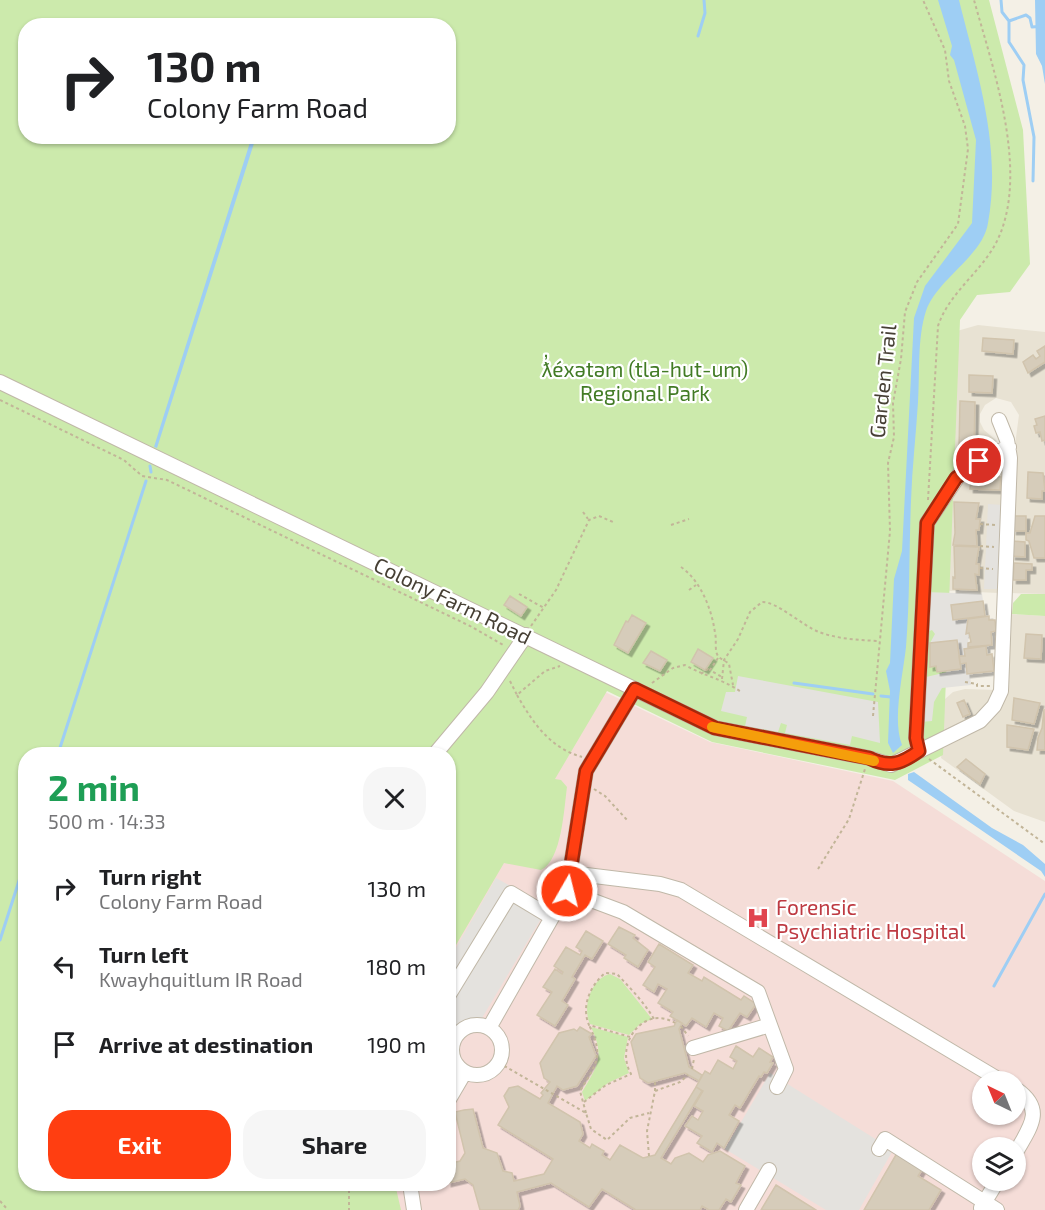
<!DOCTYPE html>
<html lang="en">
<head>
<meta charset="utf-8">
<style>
  body { margin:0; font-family:"Exo 2",sans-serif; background:#f6f6f6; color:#202124; height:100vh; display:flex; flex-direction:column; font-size:22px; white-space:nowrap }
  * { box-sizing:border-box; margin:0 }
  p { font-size:20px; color:#757577 }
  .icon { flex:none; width:33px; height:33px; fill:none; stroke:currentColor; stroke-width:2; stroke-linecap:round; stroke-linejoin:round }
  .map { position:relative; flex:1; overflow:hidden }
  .details { position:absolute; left:18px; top:747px; width:438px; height:444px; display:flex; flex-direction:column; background:#fff; border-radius:24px; box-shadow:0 2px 4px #0004 }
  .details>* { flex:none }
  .top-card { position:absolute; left:18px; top:18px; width:438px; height:126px; border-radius:24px; box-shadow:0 2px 4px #0004; background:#fff; color:#202124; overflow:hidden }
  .needle { width:39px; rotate:317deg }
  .controls { position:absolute; left:972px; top:1071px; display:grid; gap:12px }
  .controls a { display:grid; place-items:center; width:54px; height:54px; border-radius:50%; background:#fff; box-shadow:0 2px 4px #0004; font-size:30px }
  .pin { position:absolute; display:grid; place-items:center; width:51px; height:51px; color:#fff; margin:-26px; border:3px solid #fff; border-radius:50%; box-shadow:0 2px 6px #0007 }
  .me { position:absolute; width:66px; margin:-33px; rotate:8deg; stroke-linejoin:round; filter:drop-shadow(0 0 4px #0008) }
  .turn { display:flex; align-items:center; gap:21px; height:126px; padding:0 30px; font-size:27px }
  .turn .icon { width:78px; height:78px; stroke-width:2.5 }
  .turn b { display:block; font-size:42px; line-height:51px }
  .round { display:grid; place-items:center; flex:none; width:63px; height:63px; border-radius:24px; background:#f6f6f6 }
  .headline { display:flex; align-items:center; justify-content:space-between; height:102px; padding:0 30px }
  h1 { font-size:36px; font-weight:700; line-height:45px; color:#1e9e55 }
  .cta { display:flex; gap:12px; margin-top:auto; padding:12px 30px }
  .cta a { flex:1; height:69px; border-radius:24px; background:#ff3e11; color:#fff; font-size:24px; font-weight:700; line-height:69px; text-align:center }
  .cta a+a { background:#f6f6f6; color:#202124 }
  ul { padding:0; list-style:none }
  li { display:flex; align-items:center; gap:18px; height:78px; padding:0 30px }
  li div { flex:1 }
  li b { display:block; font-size:22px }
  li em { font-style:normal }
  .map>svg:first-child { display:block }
</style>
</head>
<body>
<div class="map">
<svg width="1045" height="1210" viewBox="0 0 1045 1210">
  <defs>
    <filter id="shadow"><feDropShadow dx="3.5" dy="3.5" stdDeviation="0" flood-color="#0004"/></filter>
  </defs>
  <rect width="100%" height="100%" fill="#f4f0e6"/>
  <path fill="#e8e2d3" d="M978,325L1045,332V594L1009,593L1015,445L1019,415L1011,402L996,398L985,405L980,414V422L984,430L997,441L953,475L950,333Z
    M1005,459L999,593L931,590L938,522L964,475L992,460Z
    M1010,614L1045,616V822L1014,811L941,758L942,748L977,729L995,713Z
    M965,689L996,690L983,712L949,733L940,727L945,699L953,692Z"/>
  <path fill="#f5ddd8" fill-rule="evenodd" d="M605,692L710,742L893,781L1045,881V1210H398L391,1184H448L449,954ZM982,1082H1016V1114H982ZM982,1148H1016V1180H982Z"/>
  <path fill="#cceaac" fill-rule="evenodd" d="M0,0H989L1023,130L1030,264L1010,292L977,295L960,320L943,755L895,780L712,742L607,691L555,779L561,780L567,787C564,808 562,860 541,870L504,863L449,957L448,754H26V1184H395L401,1210H0ZM26,26H448V136H26Z
    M1021,594H1045V616L1012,614L1013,603Z
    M610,974L620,979L652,1019L640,1024L629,1035L590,1024C582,1008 591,978 610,974Z
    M591,1027L628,1037L624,1058L629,1073L608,1083L585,1101L582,1092C598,1065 605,1057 591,1027Z"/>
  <path fill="#e4e2de" d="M988,504L1003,505L999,589H984Z
    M925,592L982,594L983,601L951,605L968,618L966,633H969L968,647L971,648L964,649L965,656H959L957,640L930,643L935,634L932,630L927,632Z
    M966,663L967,674H970L971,685L942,688L934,702L932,721L921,722L926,677L960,669V664Z
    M738,676L878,702L880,743L852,736L850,745L785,733L787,725L781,723L778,732L745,726L747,717L721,711L726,692H735Z
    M496,878L548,907L482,1018L455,1027L449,1040V960Z
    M770,1073L893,1150L859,1210H826L725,1149Z"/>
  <path fill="#9ecef4" d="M938,0H959C977,73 1002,146 988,223C983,256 937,279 926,311C917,339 920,373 918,402C916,435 912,468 911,501C909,550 910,598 906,647C903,675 892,720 902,745L893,753L888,743L890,691L886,671L890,663L894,579L902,551L914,318L925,286L972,223L976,140L954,60L950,55L952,46Z
    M1035,0H1045V84L1042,66L1036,54Z
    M252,136L256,137L157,448L154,447L163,418Z
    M914,772L992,828L1023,845L1045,864V877L1041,871L908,780V774Z"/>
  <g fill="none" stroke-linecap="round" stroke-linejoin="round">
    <path stroke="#9ecef4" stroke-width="3" d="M1001,0L1002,12L1009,21V42L1024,65L1023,80L1034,137L1033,181
      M1009,21L1026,15L1030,18L1032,27L1045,26
      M698,36L705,13L704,0
      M150,466L151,472
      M794,683L873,694
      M881,696L891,697
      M58,754L146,481
      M0,940L26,859
      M994,986L1045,894"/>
  </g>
  <path fill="#d6ccba" stroke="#d1c4ad" stroke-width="1.5" filter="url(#shadow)" d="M983,338L1014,340L1013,354L982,351Z
    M1045,346V362L1028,373L1023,362L1033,355L1036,359L1040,356L1037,351Z
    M969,375L993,376L992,393L969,392Z
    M960,401L975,402L974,450L959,449Z
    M1045,416V440L1042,441L1040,432L1036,433L1034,426L1037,425L1035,419Z
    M1028,472L1043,473L1045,491H1042V499L1027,498Z
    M971,476L1001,477L1000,490L970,489Z
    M954,502L979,503L976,519H980L979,530H976L977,546L953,545L955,533Z
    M1014,516H1026V531H1013Z
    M1035,516H1045V558H1034L1029,541L1026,540V533H1030Z
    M1013,541L1025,542V557L1012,556Z
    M954,546L979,547L976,564H979V575L975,574L977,590L953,589V577L955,578Z
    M1014,563L1032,564V570H1026V580H1013Z
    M510,596L527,607L521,616L504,605Z
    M983,601L985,616L953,620L951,605Z
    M632,615L646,623L628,653L614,645L626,621L628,622Z
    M989,616V620H995L996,631L991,632L992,645L968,647V643L971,642L969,633L966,634L968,619Z
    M1026,634L1042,635L1041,659L1024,658Z
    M957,640L961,669L937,672L936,666L930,667V643Z
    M986,646L987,655L992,654L994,671L967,674L966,663L960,664L959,656H965L964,649Z
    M698,649L713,658L705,670L691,662Z
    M651,651L667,660L660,671L643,663Z
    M1014,698L1040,703L1034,724L1012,720Z
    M964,700L970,714L963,717L957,703Z
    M1044,709L1045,750H1037L1038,738L1042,728Z
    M1007,725L1034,729L1028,750L1007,747Z
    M966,759L985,774L980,784L957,767Z
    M619,927L635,935L633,938L648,950L638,967L624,958L626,955L608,944Z
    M586,931L603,941L592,959L585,955L572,977L575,979L562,1001L568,1005L555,1026L537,1015L552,992L543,987L555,969L562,974L563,972L554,966L566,947L580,955L582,951L576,947Z
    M659,944L693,965L688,973L702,981L704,977L741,1000L744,996L756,1004L747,1017L740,1013L728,1031L719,1026L723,1018L714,1013L706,1027L692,1018L686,1026L670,1016L673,1012L658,1003L667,989L658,984L654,992L643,985L655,967L648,962Z
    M677,1020L682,1023L679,1029L689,1067L702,1075L699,1081L685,1073L648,1083L640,1078L631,1042L636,1034L674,1026Z
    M580,1027L592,1034L589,1037L596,1056L577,1086L563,1090L557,1086L548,1103L580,1122L583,1134L579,1141L590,1148L592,1144L604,1151L602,1155L610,1160L620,1145L643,1158L655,1155L696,1087L702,1091L661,1158L671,1164L675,1158L689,1153L703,1162L708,1155L720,1151L745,1166L736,1183L741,1185L731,1202L726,1199L719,1210H709L702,1206L700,1210H636L602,1189L589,1207L551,1183L517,1192L520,1206L518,1210H480L473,1185L465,1179L448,1183V1164L460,1161L465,1153L455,1112L464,1110L473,1109L483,1148L497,1153L503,1171L512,1173L514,1181L544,1174L553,1159L498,1125L509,1107L504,1096L509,1088L518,1086L540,1099L543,1095L541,1093L550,1082L544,1078L540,1063L559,1033L574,1029L577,1031Z
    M736,1046L753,1057L759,1048L773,1057L770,1062L773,1063L767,1073L764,1072L761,1077L759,1076L740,1108L735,1105L729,1115L739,1121L724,1148L717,1143L712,1152L697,1143L702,1136L685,1126L692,1116L698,1120L703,1111L694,1106L703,1091L696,1087L705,1071L710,1074L718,1060L733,1069L737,1061L730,1057Z
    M897,1153L923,1168L918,1176L941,1190L929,1210H864Z
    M776,1185L816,1210H761Z"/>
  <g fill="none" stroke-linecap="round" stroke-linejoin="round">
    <g stroke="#c0b8a8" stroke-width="16">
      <path id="minor" d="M0,382L715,728L869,758L891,765L980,721L994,706L1001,691L1010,458L1007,440L999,420
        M919,751L916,738L927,523L961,472L990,455L1009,447
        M435,754L487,692L526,635
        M570,873L660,884L681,890L1003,1082
        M567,891L623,912L758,992L786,1069L777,1087
        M448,996L511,893L551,917
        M452 1050a25 25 0 1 1 50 0a25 25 0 1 1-50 0Z
        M489,1028L567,891L586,771L635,689
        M693,1048L770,1025
        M1016,1089C1045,1109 1031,1126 1016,1152
        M448,1101L465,1072
        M879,1149L885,1139L997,1210
        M410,1184L414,1210
        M981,1208L998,1180
        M746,1210L769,1170"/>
    </g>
    <path stroke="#c2b598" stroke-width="2" stroke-dasharray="3 3" stroke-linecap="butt" d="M0,400L124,460L142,476L167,480L470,626L505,646
      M928,500L938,326C949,293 980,273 996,243C1031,175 993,69 974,0
      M583,512L588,519
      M980,524L995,525
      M671,525L689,519
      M980,546L994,547
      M681,567C701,581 712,610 715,633C717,640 714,650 718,656C720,659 726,661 729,664L733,685
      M980,568L993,569
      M689,590L696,585
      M519,594L544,608
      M531,626L556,590L589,520L599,516L613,522
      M718,658L710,670L722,677
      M701,674L708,669L710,670
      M722,679L724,660L738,639L750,612L762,602C776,601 803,626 819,632C838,639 858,640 878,641
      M510,681L517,695L545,671L560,666
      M965,682L977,684V686H990
      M652,683L673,668L685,665C704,676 723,679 741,692
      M517,695C533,723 550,748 582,757
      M873,716L890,531L888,463L894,437L893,403L901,359L905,312L917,282L958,224L968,149L965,126L949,81L945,50L923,0
      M929,759L1045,844
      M594,789L605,796L628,821
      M818,869L849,819L865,769
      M681,1026L688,1036
      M448,1032L456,1037
      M630,1037L589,1025C581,1006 590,986 605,973L617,974C630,988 644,1002 654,1019
      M499,1063L586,1113L591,1129L607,1140L630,1118L649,1113
      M692,1069L694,1059
      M655,1091V1082
      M584,1102L606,1085L631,1074C614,1044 644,1004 675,1023
      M586,1113L580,1091C597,1063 604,1056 589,1025
      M649,1156L647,1131L655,1091L680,1082L688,1075
      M349,1184V1210
      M0,1201L8,1210"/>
    <use href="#minor" stroke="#fff" stroke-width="14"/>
  </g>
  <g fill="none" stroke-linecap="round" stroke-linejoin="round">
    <g stroke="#a6280b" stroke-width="15">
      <path id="route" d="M567,891L586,771L635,689L715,728L869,758C889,768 901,764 919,751L916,738L927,523L956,478L979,461"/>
    </g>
    <use href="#route" stroke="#ff3e11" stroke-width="10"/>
    <path stroke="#f59e0b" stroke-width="10" d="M712,727L874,761"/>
  </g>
  <defs>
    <g id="hospital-bare" transform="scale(1.8)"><path d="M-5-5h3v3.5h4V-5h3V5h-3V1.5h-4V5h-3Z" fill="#e0444e" stroke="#fff" stroke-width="2.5" paint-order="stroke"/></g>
  </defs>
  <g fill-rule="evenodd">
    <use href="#hospital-bare" x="758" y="918"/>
  </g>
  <g text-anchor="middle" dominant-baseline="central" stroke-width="4.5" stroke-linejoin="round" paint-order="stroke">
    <g font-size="21" fill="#427b25" stroke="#fff">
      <text x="645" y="368">ƛ̓éxətəm (tla-hut-um)<tspan x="645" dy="24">Regional Park</tspan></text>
    </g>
    <g font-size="21" fill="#474035" stroke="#fff">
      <text transform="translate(882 381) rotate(-84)">Garden Trail</text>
      <text transform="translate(453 600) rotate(26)">Colony Farm Road</text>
    </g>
    <g font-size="21" fill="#be3a42" stroke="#fff" text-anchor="start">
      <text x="776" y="906">Forensic<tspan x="776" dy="24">Psychiatric Hospital</tspan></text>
    </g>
  </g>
</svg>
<div class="controls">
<a><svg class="needle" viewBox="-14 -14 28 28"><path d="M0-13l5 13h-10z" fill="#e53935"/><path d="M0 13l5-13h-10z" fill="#757577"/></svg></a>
<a><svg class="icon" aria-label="layers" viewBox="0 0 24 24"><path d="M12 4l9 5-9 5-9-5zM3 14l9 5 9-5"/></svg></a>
</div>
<div class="pin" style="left:979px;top:461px;background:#d93025"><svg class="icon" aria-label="arrive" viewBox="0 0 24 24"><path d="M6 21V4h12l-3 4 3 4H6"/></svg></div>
<svg class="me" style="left:567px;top:891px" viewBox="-20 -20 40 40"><circle r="17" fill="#ff3e11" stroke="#fff" stroke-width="3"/><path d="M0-11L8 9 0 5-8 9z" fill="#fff"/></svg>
<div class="top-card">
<div class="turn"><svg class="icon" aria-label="right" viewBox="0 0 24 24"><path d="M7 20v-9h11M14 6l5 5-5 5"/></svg><div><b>130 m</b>Colony Farm Road</div></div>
</div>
<section class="details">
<div class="headline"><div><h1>2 min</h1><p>500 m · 14:33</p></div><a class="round"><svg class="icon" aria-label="close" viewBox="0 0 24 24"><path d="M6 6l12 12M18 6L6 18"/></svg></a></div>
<ul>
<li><svg class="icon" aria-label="right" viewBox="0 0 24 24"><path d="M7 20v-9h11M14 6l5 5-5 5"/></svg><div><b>Turn right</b><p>Colony Farm Road</p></div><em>130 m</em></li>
<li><svg class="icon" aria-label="left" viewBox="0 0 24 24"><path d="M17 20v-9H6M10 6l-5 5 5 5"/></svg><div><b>Turn left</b><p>Kwayhquitlum IR Road</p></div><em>180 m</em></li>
<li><svg class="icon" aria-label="arrive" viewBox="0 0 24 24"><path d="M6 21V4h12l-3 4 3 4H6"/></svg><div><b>Arrive at destination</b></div><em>190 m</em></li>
</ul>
<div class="cta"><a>Exit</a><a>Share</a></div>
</section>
</div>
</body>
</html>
